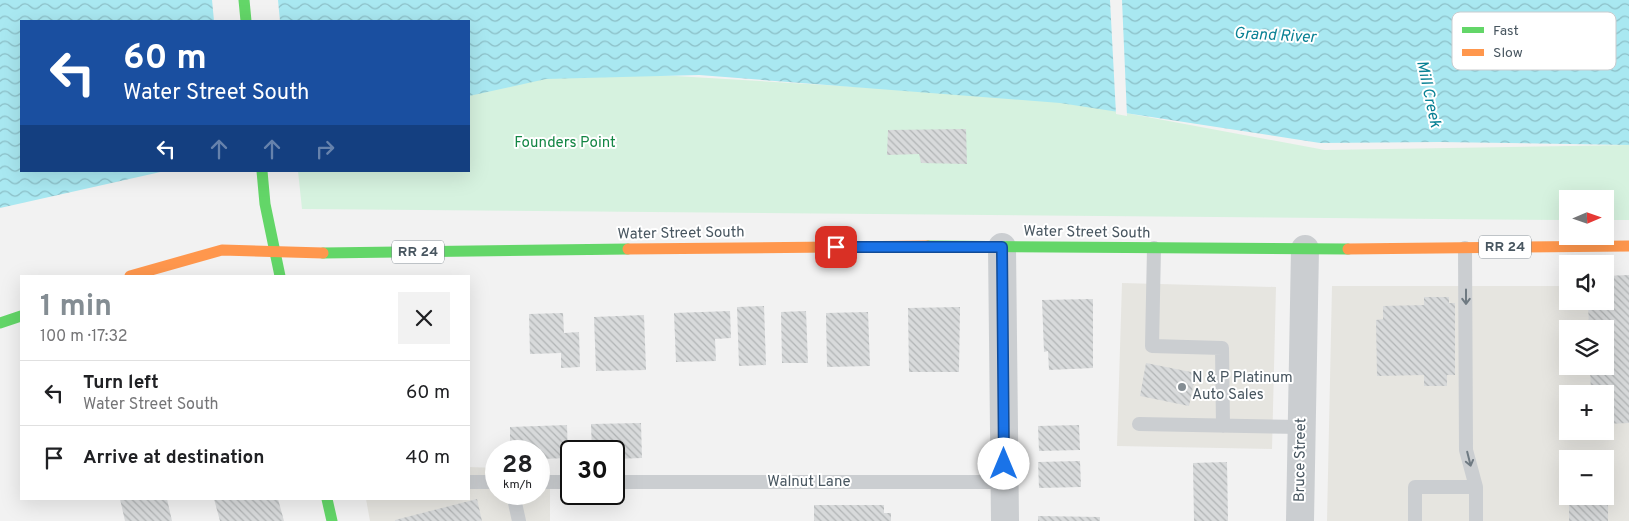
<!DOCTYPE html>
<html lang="en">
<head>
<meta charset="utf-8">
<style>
  body { margin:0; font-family:Overpass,sans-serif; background:#f2f2f2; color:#202124; height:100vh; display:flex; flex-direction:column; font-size:19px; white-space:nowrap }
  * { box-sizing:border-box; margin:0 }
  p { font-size:16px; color:#757577 }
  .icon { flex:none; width:28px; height:28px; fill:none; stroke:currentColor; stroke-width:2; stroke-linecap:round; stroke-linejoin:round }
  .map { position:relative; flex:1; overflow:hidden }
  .side { position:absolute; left:20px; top:275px; width:450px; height:225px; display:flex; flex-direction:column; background:#fff; border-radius:0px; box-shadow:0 5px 20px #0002 }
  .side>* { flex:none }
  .hud { position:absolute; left:20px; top:20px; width:450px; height:152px; border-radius:0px; box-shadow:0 5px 20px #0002; background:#1a4fa0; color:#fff; overflow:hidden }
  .needle { width:32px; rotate:88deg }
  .tools { position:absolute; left:1559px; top:190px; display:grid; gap:10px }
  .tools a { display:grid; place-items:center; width:55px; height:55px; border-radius:0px; background:#fff; box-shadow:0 5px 20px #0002; font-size:25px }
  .speed { position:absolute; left:485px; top:440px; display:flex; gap:10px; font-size:25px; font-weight:700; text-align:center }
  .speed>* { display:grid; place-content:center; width:65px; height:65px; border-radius:50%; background:#fff; box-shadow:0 5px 20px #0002; line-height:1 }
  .speed small { font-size:12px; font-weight:400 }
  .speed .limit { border:2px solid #111; border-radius:8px; background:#fff; color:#111 }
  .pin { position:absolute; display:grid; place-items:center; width:42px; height:42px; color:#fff; margin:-21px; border-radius:10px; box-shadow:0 2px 8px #0006 }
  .me { position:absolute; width:55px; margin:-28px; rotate:0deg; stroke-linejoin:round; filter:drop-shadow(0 0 4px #0008) }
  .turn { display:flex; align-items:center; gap:18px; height:105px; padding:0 20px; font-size:22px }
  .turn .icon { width:65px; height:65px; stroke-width:2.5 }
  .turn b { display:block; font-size:35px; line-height:42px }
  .lanes { display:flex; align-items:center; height:48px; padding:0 20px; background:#0003; justify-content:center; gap:25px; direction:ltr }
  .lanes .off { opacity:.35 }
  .round { display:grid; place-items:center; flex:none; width:52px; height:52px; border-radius:0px; background:#f2f2f2 }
  .overview { display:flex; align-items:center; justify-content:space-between; height:85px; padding:0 20px }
  h1 { font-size:30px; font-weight:700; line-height:38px; color:#848d93 }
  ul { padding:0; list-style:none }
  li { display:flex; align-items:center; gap:15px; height:65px; padding:0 20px; border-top:1px solid #e0e0e0 }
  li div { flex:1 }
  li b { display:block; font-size:19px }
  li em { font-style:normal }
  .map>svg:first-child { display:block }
</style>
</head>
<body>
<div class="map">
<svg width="1629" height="521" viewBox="0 0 1629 521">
  <defs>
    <pattern id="water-waves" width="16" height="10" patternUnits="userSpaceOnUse" patternTransform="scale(1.25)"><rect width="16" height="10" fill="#a9e8f1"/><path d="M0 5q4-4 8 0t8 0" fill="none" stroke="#8cbfc7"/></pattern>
    <pattern id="building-back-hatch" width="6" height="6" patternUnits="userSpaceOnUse" patternTransform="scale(1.25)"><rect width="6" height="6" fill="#d8dadb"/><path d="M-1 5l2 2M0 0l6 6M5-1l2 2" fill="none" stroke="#b1b4b5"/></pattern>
  </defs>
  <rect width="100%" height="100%" fill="#f2f2f2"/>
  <path fill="#e6e5e0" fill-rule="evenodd" d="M1122,283L1276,287L1272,449L1117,446Z
    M1332,286H1567L1568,301H1605L1629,286V521H1327ZM1568,329H1605V366H1568ZM1568,394H1605V431H1568ZM1568,459H1605V496H1568Z
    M469,467L496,468V494H539V470L550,471V521H370L366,499H469Z"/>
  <path fill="#d6f2df" d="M545,74L675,76L1045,98L1325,150L1629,145V220H1605V199H1568L1567,220L302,209L298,171H469V94Z"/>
  <path fill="url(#water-waves)" d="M0,0H1629V145L1439,142L1320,143L1060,103L699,75L546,79L469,96V21H21V171H165L0,208Z"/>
  <path fill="#f2f2f2" d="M212,0H278L280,21H214Z
    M1110,0H1122L1127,116L1116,114Z"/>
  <path fill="url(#building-back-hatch)" d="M966,129L967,164L921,163L919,154L887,155L888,130Z
    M1629,275V423L1605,424V394H1591L1590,366H1605V329H1589L1588,301H1605V276Z
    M1424,297H1449V303H1455V375H1447V386H1424V375L1377,376L1376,320L1383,319V306L1424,305Z
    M1093,299V368L1049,370L1048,351L1044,352L1042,300Z
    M764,306L766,365L739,366L737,307Z
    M960,307L959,372H909L908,308Z
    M730,311L731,338L715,339L716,361L676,362L674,313Z
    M806,311L808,363H782L781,312Z
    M868,312L870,366L827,367L826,313Z
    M563,313L564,333L579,332L580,367L561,368V353L530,354L529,314Z
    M644,315L646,370L596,371L594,317Z
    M1146,363L1196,373L1189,406L1140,396Z
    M641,423L642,458L614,459V451H592L591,424Z
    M567,425L568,458L539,459V451H510V427Z
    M1079,425L1080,450L1039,451L1038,426Z
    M1080,461L1081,487L1039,488L1038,462Z
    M1227,462L1228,521H1194L1193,463Z
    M1605,487H1608V521H1569V496H1605Z
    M120,499H167L172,521H125Z
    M214,499H278L284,521H220Z
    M477,499L482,521H395V520Z
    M814,505H884V513H891V521H814Z
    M1038,516L1100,517V521H1038Z"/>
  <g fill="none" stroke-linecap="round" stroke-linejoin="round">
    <path stroke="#cbced1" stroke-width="14" d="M1154,248L1152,346L1222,348L1223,426
      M1465,248L1466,450L1476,487V521
      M1139,424L1301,427
      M469,482H496
      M539,482H571
      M614,482H1004
      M513,494L519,521
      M1415,521V487H1476"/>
    <path stroke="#cbced1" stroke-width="28" d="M1002,247L1005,521
      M1300,521L1305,249"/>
    <path stroke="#63d668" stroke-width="11" d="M244,0L246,21
      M262,171L265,204L280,276
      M928,246L1348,249
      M323,253L628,249
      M0,323L21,316
      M327,499L332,521"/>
    <path stroke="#ff974d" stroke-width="11" d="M628,249L928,246
      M1348,249L1629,246
      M130,276L222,250L323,253"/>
  </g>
  <defs><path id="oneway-shaft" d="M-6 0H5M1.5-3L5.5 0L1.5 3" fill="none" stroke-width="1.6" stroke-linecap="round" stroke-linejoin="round" transform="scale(1.25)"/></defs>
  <g stroke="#6f7a82">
    <use href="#oneway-shaft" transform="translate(1466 297) rotate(90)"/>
    <use href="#oneway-shaft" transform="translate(1469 459) rotate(76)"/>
  </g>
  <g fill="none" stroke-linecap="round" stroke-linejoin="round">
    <g stroke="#114b97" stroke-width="12">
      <path id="route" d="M836,247H1002L1004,464"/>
    </g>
    <use href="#route" stroke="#1a73e8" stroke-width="9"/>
  </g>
  <circle fill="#848d93" stroke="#fff" stroke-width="2" cx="1182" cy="387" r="5"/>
  <g text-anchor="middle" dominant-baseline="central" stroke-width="4" stroke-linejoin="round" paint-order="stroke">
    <g fill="#fff" stroke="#7f8990" stroke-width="1">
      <rect x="1479" y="235.5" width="52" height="23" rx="4"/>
      <rect x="392" y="240.5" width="52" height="23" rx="4"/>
    </g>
    <g font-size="14" font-weight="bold" fill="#485660">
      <text x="1505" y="247">RR 24</text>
      <text x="418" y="252">RR 24</text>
    </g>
    <g font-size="15" fill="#138644" stroke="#fff">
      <text x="565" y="143">Founders Point</text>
    </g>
    <g font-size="15" fill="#485660" stroke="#fff">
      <text transform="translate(1087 233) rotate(1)">Water Street South</text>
      <text transform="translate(681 234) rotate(-1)">Water Street South</text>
      <text transform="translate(1301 460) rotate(-89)">Bruce Street</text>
      <text x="809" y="482">Walnut Lane</text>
    </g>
    <g font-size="15" fill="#485660" stroke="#fff" text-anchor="start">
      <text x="1192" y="378">N &amp; P Platinum<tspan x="1192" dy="17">Auto Sales</tspan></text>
    </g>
    <g font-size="16" font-style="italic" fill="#088194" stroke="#fff">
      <text transform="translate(1275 36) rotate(3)">Grand River</text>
      <text transform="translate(1428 94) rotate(78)">Mill Creek</text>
    </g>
  </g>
  <rect x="1452" y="12" width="164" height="58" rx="8" fill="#fff" stroke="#c8cccf" stroke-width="1"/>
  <rect x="1462" y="27" width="22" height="6" fill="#63d668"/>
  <rect x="1462" y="49" width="22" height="7" fill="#ff974d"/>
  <g font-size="14" fill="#485660">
    <text x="1493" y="35">Fast</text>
    <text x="1493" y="57">Slow</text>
  </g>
</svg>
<div class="tools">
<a><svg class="needle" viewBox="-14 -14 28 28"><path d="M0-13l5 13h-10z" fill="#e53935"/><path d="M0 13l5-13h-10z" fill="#757577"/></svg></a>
<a><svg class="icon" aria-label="sound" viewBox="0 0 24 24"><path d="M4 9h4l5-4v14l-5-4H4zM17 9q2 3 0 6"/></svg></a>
<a><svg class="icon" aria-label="layers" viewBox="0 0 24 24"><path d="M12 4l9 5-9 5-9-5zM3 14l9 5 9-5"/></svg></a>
<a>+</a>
<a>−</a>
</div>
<div class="speed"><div>28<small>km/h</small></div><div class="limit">30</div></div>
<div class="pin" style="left:836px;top:247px;background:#d93025"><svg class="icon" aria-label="arrive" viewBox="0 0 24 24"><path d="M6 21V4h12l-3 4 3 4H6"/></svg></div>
<svg class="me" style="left:1004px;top:464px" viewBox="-20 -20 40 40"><circle r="19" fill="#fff"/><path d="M0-13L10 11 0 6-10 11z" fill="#1a73e8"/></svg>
<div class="hud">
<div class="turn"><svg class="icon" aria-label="left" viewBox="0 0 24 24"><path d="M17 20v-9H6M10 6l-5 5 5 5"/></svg><div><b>60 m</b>Water Street South</div></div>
<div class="lanes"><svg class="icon" aria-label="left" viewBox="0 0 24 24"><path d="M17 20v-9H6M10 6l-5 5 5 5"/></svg><svg class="icon off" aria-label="ahead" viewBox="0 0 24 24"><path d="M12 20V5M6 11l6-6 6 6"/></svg><svg class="icon off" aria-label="ahead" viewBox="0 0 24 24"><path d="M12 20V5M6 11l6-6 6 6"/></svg><svg class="icon off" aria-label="right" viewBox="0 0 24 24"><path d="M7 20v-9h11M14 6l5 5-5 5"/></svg></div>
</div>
<section class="side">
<div class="overview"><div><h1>1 min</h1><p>100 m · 17:32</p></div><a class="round"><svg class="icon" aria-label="close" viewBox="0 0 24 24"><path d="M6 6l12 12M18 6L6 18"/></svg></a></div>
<ul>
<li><svg class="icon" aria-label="left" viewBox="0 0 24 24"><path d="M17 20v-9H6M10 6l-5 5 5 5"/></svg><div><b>Turn left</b><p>Water Street South</p></div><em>60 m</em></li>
<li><svg class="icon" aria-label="arrive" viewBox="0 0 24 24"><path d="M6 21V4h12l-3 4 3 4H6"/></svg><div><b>Arrive at destination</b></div><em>40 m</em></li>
</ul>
</section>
</div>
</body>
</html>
